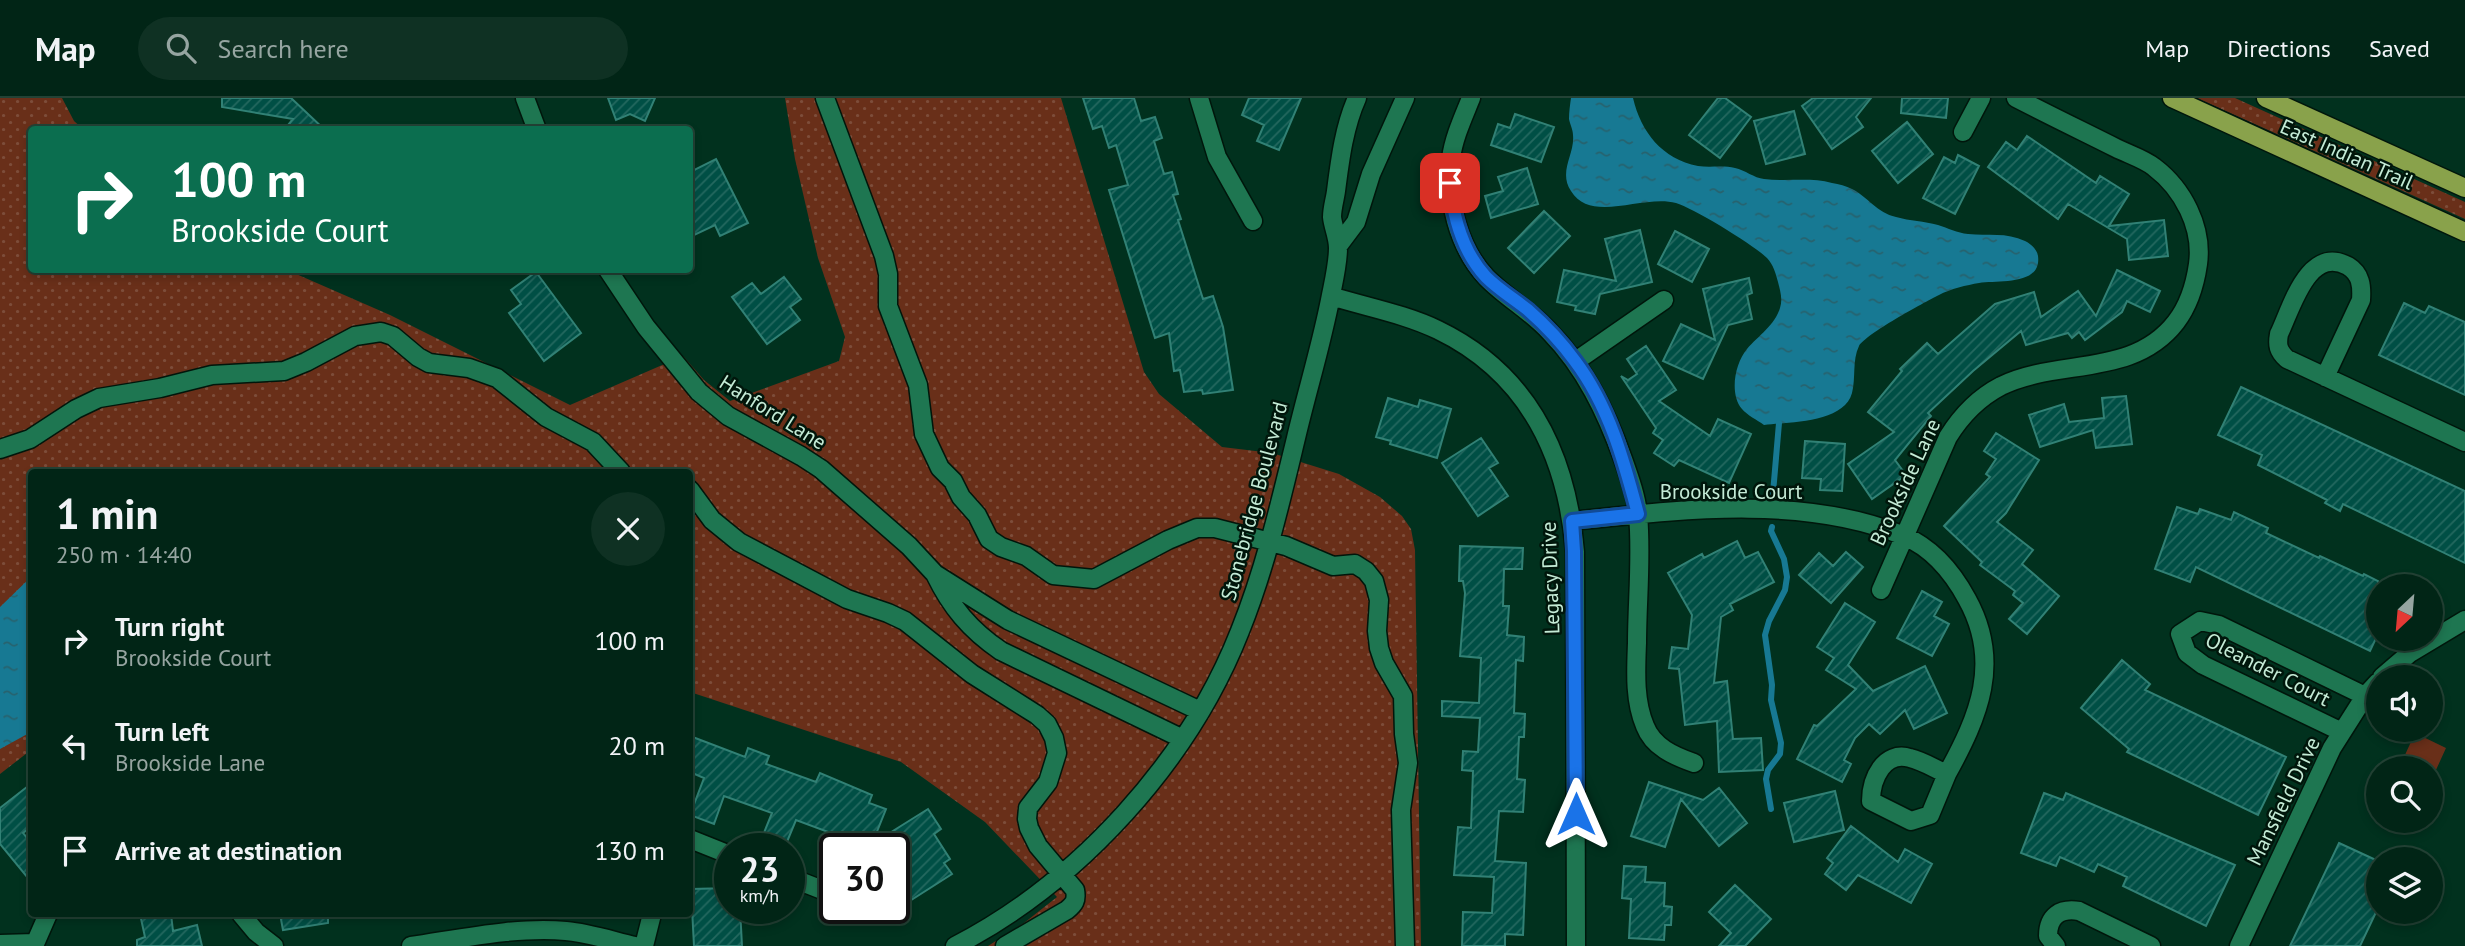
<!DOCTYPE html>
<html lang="en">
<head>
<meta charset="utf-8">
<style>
  body { margin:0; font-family:"PT Sans",sans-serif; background:#0f3123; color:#f1f3f6; height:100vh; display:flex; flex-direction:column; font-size:26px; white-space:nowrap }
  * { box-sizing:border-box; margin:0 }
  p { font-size:23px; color:#96a5a1 }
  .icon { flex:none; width:38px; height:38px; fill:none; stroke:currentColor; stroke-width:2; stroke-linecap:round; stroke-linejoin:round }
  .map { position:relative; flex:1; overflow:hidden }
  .side { position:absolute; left:28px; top:371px; width:665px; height:448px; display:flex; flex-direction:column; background:#012516; border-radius:7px; box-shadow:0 4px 10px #0003,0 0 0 2px #234235 }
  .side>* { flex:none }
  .banner { position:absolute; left:28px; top:28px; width:665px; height:147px; border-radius:7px; box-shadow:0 4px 10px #0003,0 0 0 2px #234235; background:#0b6e4f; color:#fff; overflow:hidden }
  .needle { width:46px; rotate:206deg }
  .controls { position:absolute; left:2366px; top:476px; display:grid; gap:14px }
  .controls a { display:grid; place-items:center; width:77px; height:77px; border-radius:50%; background:#012516; box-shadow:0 4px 10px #0003,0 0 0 2px #234235; font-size:35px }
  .speed { position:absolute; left:714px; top:735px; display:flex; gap:14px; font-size:35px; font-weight:700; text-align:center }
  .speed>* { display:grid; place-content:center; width:91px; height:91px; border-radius:50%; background:#012516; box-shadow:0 4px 10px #0003,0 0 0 2px #234235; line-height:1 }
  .speed small { font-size:18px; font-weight:400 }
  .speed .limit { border:4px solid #111; border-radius:10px; background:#fff; color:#111 }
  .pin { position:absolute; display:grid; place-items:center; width:60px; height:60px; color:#fff; margin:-30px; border-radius:14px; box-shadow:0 4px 10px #0006 }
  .me { position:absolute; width:77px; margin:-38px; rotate:0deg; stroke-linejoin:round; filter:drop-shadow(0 0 5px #0008) }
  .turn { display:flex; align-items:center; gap:24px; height:147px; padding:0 28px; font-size:32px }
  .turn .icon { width:91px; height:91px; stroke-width:2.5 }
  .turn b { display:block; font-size:49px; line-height:60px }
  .round { display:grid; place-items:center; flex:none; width:74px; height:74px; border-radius:37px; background:#0f3123 }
  .headline { display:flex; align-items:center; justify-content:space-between; height:119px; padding:0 28px }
  h1 { font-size:42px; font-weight:700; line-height:52px }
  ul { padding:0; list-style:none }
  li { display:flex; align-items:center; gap:21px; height:105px; padding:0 28px }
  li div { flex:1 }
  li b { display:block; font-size:26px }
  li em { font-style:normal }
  header { display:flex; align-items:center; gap:42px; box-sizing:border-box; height:98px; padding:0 35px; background:#012516; border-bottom:2px solid #234235 }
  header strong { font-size:33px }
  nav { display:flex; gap:38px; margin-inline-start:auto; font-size:24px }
  .search { width:490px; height:63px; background:#0f3123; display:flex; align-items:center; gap:18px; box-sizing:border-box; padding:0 24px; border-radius:38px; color:#96a5a1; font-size:26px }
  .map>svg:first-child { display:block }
</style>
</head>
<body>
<header>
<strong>Map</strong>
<div class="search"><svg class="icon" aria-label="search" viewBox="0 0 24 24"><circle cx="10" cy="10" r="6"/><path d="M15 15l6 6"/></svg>Search here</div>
<nav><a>Map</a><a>Directions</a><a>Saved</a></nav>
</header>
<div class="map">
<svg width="2465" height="848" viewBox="0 0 2465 848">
  <defs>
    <pattern id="grass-dots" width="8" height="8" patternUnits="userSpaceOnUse" patternTransform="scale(1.75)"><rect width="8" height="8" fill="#692f19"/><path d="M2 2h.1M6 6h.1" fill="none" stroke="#7d4d3a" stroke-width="1.8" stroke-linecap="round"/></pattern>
    <pattern id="water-ripples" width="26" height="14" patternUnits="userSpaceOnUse" patternTransform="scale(1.75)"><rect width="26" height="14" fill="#177993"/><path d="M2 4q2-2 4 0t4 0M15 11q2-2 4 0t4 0" fill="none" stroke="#27626e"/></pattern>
    <pattern id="building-hatch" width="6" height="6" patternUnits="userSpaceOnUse" patternTransform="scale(1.75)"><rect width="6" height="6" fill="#004f45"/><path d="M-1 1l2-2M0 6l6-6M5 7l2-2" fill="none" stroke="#24685f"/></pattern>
  </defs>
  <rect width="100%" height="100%" fill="#01311e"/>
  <path fill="url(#grass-dots)" d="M0,0H62L74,23L83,31L32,32V172H287L390,217L570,307L683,258L704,282L730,303L839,263L845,239L818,160L795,61L785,0H1061L1144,274L1159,296L1222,349L1272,355L1339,376L1380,399L1402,418L1411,431L1415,452L1421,848H988L1024,825L1057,799L985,724L901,664L690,594V374H32L31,652L0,676Z
    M2197,0H2235L2465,104V121Z"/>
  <path fill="#692f19" d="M2415,635L2446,650L2431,683V670H2399Z"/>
  <path fill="url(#water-ripples)" d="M1571,0H1633C1641,34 1662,61 1698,68C1710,70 1723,67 1735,70C1745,72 1754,80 1764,81C1787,84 1810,79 1832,85C1839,86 1846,88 1852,91C1868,99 1877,115 1896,119C1910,123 1924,123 1938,127C1948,130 1957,135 1968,136C1988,138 2006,134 2025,143C2031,146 2037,151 2038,158C2042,188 1998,182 1979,185C1967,187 1950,191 1939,197C1923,205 1866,236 1859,248C1852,262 1856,280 1852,295C1844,325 1789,324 1764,327C1757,322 1747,317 1742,311C1729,296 1735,265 1747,251C1758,238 1775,227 1780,210C1783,201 1780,192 1778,184C1776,176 1773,166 1767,160C1754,147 1693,110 1676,105C1643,96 1591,126 1571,93C1558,73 1575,57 1573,37C1573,32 1570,26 1569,21C1569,14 1570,7 1571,0Z
    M31,479V634L0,651V509Z"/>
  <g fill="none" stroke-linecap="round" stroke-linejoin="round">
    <path stroke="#177993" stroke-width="6" d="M1773,395L1779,325
      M1771,711L1766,681L1768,672L1780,656L1781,645L1771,602L1772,587L1765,537L1769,523L1785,492L1787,479L1784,461L1771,433L1772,429"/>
  </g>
  <path fill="url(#building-hatch)" stroke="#318175" stroke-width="2" d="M222,0H291L325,32H284L293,21L222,9Z
    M608,0H655L645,23L630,16L616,22Z
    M1083,0H1134L1141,23L1155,19L1162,40L1154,43L1164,76L1172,74L1178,96L1173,97L1181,121L1178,122L1203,201L1213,198L1223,229L1233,292L1203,296L1202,292L1184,294L1180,272L1174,273L1169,235L1155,240L1109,92L1128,87L1116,47L1109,50L1102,28L1093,31Z
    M1249,0H1301L1279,52L1257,43L1264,27L1242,17Z
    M1718,0H1725L1751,19L1720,60L1689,37Z
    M1813,0H1871L1856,19L1863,29L1832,51L1802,8Z
    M1902,0H1948L1946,20L1901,15Z
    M1794,13L1805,56L1766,66L1754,23Z
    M1515,16L1554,29L1541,64L1491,47L1498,26L1510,30Z
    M1907,24L1933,56L1898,85L1872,53Z
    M2027,38L2096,85L2100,78L2129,96L2109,128L2164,122L2168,158L2129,162L2127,141L2068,106L2058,121L1988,69L2006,44L2017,52Z
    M1958,57L1979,68L1955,116L1923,100L1944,59L1955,65Z
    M716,61L748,125L720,138L715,127L690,139V74Z
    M1527,70L1538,106L1491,120L1485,98L1503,93L1498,79Z
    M1544,113L1570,138L1534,175L1508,150Z
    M1640,132L1652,184L1600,196L1595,216L1575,212L1576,208L1557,204L1564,172L1616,183L1605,141Z
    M1675,133L1709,151L1692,184L1658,166Z
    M2117,172L2160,193L2150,214L2127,203L2122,214L2085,242L2079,234L2072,240L2068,235L2026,247L2021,233L1973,273L1928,315L1931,318L1895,362L1906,377L1872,401L1848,366L1894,334L1868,314L1902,273L1900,271L1927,245L1938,256L1995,206L2034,194L2041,219L2078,193L2096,218Z
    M536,174L581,235L544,263L509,215L521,206L511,192Z
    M784,179L801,201L790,209L800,222L767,246L732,199L752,185L761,196Z
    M1749,180L1752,195L1747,197L1752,221L1728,227L1703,281L1663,263L1681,226L1715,242L1703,191Z
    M2404,205L2425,215L2429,208L2465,224V297L2379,257Z
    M1646,248L1676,292L1659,303L1710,338L1718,321L1751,336L1729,385L1679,362L1674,368L1654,355L1663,342L1653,335L1656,330L1621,278L1628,282L1637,276L1627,261Z
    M2241,289L2465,393V465L2343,406L2340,413L2325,405L2327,402L2258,367L2262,357L2218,337Z
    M2126,298L2132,346L2096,350L2093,332L2040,349L2029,317L2064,306L2069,324L2104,320L2102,300Z
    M1388,300L1418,309L1420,302L1451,311L1437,360L1390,346L1391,343L1376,339Z
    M1996,335L2039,362L2006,415L1997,424L2033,452L2022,466L2059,498L2027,536L2009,521L2023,505L2013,497L2015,493L1980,467L1982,464L1944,428L1990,379L1986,376L1996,361L1984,353Z
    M1481,340L1498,365L1489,370L1508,398L1478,418L1442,365Z
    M1805,343L1845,346L1842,393L1820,392L1821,381L1802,380Z
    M2177,409L2198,416L2200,411L2231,422L2234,414L2268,430L2266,435L2319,460L2320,458L2363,478L2364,476L2378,483V536L2370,553L2196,469L2190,484L2155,471Z
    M1737,443L1745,460L1758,454L1774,484L1730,506L1733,512L1721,519L1714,585L1727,583L1733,641L1761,640L1763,672L1719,674L1717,623L1685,627L1679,571L1669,570L1672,549L1688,551L1692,517L1668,475L1702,456L1704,460Z
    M1460,448L1523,450L1522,471H1504L1503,508H1509L1507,537L1524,539L1523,563L1516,562L1514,615L1525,616L1524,639H1519L1517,681L1525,682L1523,714L1499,713L1495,763L1526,765L1523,837L1505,836V848H1462L1463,814L1492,815L1494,779L1454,777L1458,729L1471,730L1473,673L1462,672L1463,653L1478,654L1480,620L1442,618V603L1479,605L1481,560L1460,558L1465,495L1463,483H1459Z
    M1846,454L1863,469L1831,505L1799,477L1819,455L1833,468Z
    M1922,493L1942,504L1934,518L1949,526L1932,558L1897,540Z
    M1845,505L1875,524L1848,567L1873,593L1925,568L1947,615L1914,631L1905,612L1880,636L1869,626L1855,640L1844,662L1851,666L1842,684L1797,661L1814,627L1817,628L1856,591L1826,572L1834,560L1817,549Z
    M2122,562L2150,586L2145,592L2286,659L2258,717L2127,654L2129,651L2081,610Z
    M690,638L745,659L748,650L769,658L766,666L816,684L820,675L872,697L869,705L886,711L872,746L928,711L941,731L934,736L950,761L944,765L952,776L894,813V751H874L796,722L784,751L761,742L772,715L724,698L714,726L690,717L704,680L690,674Z
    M1649,684L1703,702L1719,690L1747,725L1719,748L1681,701L1665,749L1631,738Z
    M32,685V728L23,735L32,746V785L0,746V710Z
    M1835,693L1844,732L1794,744L1784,705Z
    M2044,695L2063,702L2066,695L2235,767L2206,828L2123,788L2127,779L2098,766L2094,774L2060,759L2056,768L2021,755Z
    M1851,728L1898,764L1905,751L1932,766L1911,805L1858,777L1846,792L1825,776L1833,765L1827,760Z
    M2339,745L2378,763V810L2360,848H2290Z
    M1624,768L1646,769L1645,784L1665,785L1664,808L1672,809L1671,827H1665L1664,842L1629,840L1631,801L1622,800Z
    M1735,787L1771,821L1745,848H1719L1731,835L1709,814Z
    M730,790V810H740L742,848H694L691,791Z
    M140,816H171L173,833L197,827L202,848H137V842L145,839Z
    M280,816H328V825L283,832Z"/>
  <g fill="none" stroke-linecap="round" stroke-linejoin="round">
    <g stroke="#00160b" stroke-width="21">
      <path id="minor" d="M525,0L537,32
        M825,0L884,158L888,176V208L918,287L924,336L940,370L953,383L961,399L977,417L989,441L1001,449L1026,458L1053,477L1094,481L1168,442L1197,430H1215L1286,448L1333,468L1355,466L1366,473L1374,483L1379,502L1377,533L1379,550L1384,565L1403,598L1404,636L1408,665L1401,712L1405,848
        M1199,0L1217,59L1253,123
        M1471,0C1463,20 1454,39 1451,60C1446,100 1458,149 1486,179C1505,199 1531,213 1550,234C1585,270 1606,314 1623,361C1629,378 1637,400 1638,417C1642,457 1637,505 1637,545C1636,572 1634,602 1645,628C1653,649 1674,658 1694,665
        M1963,34L1981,0
        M1338,148L1356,124L1371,76L1405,0
        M608,172L646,229L699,294L728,318L801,358L821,371L909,448L935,476L1008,522L1200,613
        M1331,198C1366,209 1405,216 1438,232C1529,276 1567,358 1575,454L1576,848
        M1576,263L1664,202
        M2325,279L2361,202C2362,188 2361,176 2348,168C2308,147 2292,209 2279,236C2277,247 2278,253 2287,261L2465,344
        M0,351L30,341L76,311L99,300L160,290L212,277L284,273L306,264L355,238L381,234L393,238L418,259L429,265L469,270L497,280L546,319L593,344L621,374
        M690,392L712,422L739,444L847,501L888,515L905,523L972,576L1037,617L1047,626L1054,640L1057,655L1048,684L1028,710L1027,721L1029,730L1038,748L1075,792C1077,803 1074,806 1067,812L1005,848
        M1572,423C1678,412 1803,396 1904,438C1932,450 1953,475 1967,501C2002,564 1979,618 1947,676C1935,671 1923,663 1910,660C1884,652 1871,681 1871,703L1911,723L1930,717L1947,676
        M935,476C951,509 970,532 1001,553L1183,641
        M1881,492L1948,339C1961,318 1978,300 2001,288C2058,260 2133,280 2176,224C2189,207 2195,187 2198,166C2203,129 2183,91 2154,69C2144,61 2128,56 2116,50C2082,33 2049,17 2016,0
        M2382,579L2410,555L2465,522
        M2342,634L2203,567L2187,555L2180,536L2200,523L2219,527L2365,598
        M690,741L730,757
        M789,779L825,793
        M241,816L256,834L274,848
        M0,846L35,845
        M34,848L48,816
        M411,848C459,841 519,828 566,833C589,835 613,843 635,848
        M644,848L652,816
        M955,848C1079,784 1189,663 1240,533C1265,471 1280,406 1296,340C1307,293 1322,245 1331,197C1334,182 1338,165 1338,150C1338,139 1333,129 1332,119C1332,110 1335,101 1336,93C1340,62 1344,29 1357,0
        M2056,848L2048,838C2048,818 2060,810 2079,813L2151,848
        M2239,848L2332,650L2365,598L2378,584"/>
    </g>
    <g stroke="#00160b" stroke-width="21">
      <path id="major" d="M2172,0L2465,134
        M2266,0L2465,90"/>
    </g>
    <use href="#minor" stroke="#1e7651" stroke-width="18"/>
    <use href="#major" stroke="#89a24b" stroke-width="18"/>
  </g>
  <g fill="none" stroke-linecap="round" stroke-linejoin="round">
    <g stroke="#114b97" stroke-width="18">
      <path id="route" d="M1450,85C1453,119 1462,153 1486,179C1498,191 1514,201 1528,212C1545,227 1562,245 1575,263C1609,308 1624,363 1638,416L1572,423L1574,453L1576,716"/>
    </g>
    <use href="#route" stroke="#1a73e8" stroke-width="12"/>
  </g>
  <g text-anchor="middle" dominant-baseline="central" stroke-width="5" stroke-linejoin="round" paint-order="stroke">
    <g font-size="21" fill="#c4ebd6" stroke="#00160b">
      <text transform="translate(2347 56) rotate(24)">East Indian Trail</text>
      <text transform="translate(773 314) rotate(32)">Hanford Lane</text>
      <text transform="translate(1905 384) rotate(-65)">Brookside Lane</text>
      <text x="1731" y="393">Brookside Court</text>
      <text transform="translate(1254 403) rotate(-75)">Stonebridge Boulevard</text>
      <text transform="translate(1550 480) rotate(-92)">Legacy Drive</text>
      <text transform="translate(2268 571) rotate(27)">Oleander Court</text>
      <text transform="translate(2283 703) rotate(-64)">Mansfield Drive</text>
    </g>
  </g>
</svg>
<div class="controls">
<a><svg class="needle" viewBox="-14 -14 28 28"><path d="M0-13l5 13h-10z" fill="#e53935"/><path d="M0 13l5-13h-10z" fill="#96a5a1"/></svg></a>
<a><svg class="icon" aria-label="sound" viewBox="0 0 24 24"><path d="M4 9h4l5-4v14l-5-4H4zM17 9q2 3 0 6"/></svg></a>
<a><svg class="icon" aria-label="search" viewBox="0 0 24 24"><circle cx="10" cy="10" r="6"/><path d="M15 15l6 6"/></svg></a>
<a><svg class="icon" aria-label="layers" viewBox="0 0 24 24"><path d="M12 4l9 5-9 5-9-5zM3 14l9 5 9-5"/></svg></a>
</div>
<div class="speed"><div>23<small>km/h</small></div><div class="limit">30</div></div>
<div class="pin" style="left:1450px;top:85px;background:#d93025"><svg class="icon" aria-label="arrive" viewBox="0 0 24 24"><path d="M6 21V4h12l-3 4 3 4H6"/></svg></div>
<svg class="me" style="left:1576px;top:716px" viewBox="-20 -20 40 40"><path d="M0-17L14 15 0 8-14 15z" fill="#1a73e8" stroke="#fff" stroke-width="4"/></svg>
<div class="banner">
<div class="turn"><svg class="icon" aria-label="right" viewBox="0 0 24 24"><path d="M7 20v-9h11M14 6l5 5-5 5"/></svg><div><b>100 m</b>Brookside Court</div></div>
</div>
<section class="side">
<div class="headline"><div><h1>1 min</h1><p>250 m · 14:40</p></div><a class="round"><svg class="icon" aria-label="close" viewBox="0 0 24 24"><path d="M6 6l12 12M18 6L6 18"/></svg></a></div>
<ul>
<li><svg class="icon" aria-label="right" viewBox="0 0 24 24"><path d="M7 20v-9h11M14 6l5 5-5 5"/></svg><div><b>Turn right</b><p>Brookside Court</p></div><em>100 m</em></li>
<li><svg class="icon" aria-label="left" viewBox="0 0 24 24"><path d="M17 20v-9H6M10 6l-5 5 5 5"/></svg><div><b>Turn left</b><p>Brookside Lane</p></div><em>20 m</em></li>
<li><svg class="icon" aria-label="arrive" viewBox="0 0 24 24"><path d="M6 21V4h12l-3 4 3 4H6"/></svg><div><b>Arrive at destination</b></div><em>130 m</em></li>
</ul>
</section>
</div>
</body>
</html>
